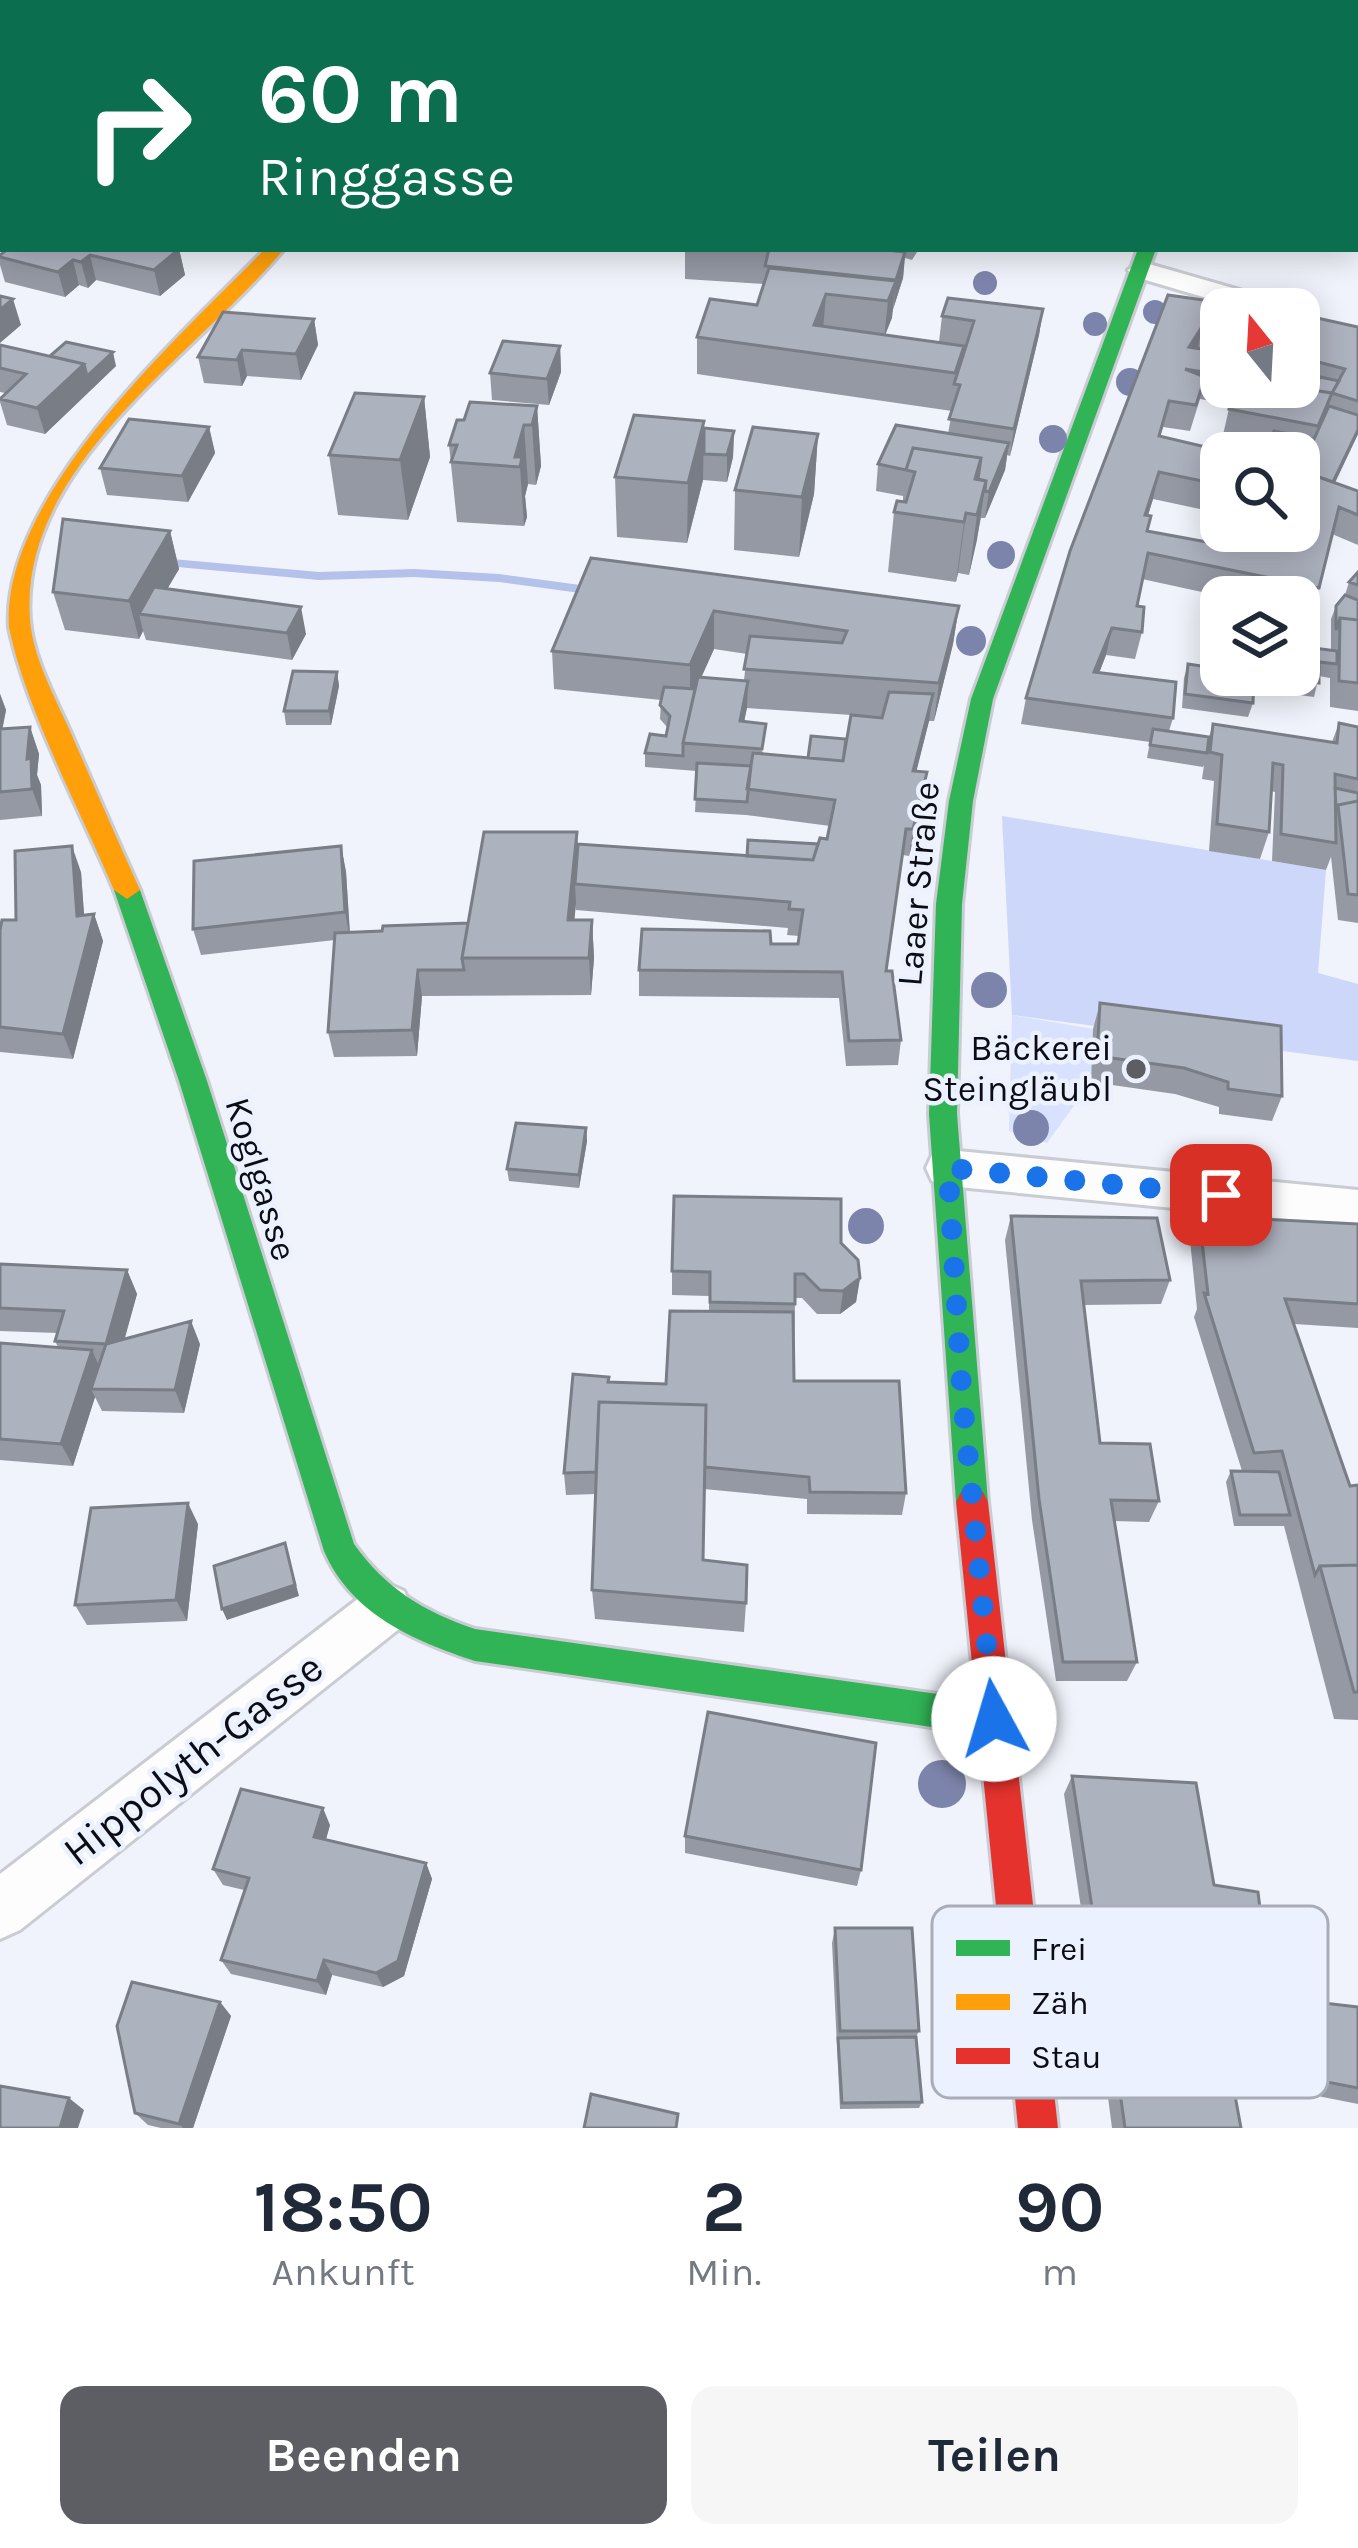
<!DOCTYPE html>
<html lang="de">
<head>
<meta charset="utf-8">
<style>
  body { margin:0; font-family:Karla,sans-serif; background:#f6f6f7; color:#1f2937; height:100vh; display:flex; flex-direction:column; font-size:45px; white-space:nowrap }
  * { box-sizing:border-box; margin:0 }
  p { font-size:39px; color:#747a83 }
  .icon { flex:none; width:66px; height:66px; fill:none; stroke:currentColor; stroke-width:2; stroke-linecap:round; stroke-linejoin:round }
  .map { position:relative; height:2128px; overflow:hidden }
  .panel { display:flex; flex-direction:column; background:#fff; flex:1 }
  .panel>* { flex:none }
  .hud { position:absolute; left:0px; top:0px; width:1359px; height:252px; box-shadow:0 6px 30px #0003; background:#0b6e4f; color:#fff; overflow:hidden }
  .needle { width:78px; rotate:342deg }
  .tools { position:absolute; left:1200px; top:288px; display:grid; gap:24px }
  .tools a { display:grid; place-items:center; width:120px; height:120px; border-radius:24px; background:#fff; box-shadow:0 6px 30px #0003; font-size:60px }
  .pin { position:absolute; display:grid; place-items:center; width:102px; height:102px; color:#fff; margin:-51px; border-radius:24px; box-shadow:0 6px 18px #0006 }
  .me { position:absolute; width:132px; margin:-66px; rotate:354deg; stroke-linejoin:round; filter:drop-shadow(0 0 9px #0008) }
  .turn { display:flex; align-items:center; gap:42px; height:252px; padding:0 60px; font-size:54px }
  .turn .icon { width:156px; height:156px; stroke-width:2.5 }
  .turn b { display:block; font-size:84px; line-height:102px }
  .eta { display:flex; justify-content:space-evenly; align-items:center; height:204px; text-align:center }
  .eta b { font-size:72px; font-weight:700; line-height:84px }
  .button { display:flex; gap:24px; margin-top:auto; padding:24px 60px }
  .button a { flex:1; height:138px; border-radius:24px; background:#5c5e64; color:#fff; font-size:48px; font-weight:700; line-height:138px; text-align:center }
  .button a+a { background:#f6f6f7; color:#1f2937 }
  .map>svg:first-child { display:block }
</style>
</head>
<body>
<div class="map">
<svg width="1358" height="2128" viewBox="0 0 1358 2128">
  <rect width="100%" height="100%" fill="#f0f3fb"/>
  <path fill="#d8e1fd" d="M1012,1015L1093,1029L1091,1082L1047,1143L1009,1131Z"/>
  <path fill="#ccd7f9" d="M1002,816L1326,870L1318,973L1358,984V1061L1012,1015Z"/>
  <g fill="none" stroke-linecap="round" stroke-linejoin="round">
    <path fill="#b4c1ea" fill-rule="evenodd" d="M161,558L319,572L414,569L499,574L595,587L602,591L595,595L499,582L414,577L319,580L156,565V559Z"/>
    <g stroke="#caccd3" stroke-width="6">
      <path id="street" d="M454,0H478L453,3Z
        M711,0H735L710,3Z
        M1142,262L1285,303L1289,309H1244L1132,276L1128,270Z
        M948,1150L1358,1190V1226L948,1186L932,1181L926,1168L932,1155Z
        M386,1583L404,1591L412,1608L404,1625L20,1930L0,1939V1874L368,1591Z"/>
    </g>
    <g stroke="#caccd3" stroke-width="6">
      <path id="fast" d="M1107,0H1121L1122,3H1108Z
        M1138,249H1156L993,699L973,801L962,904L957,1114L988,1502L983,1512L972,1517L961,1512L956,1502L929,1114L936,904L949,801L971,699Z
        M127,881L140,890L207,1081L354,1544C385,1588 424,1612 475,1629L994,1702L1006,1707L1011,1719L1006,1731L994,1736L475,1661C414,1641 351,1614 324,1551L179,1081L114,890Z"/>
    </g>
    <g stroke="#caccd3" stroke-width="6">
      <path id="slow" d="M265,249H284C195,357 18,465 30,620C33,658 55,697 70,731C93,784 116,837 140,890L127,899L114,890C80,810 27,712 9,628C0,496 181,335 265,249Z"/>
    </g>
    <g stroke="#caccd3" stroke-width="6">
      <path id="jam" d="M972,1487L983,1492L988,1502L1058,2128H1018L956,1502L961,1492Z"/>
    </g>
    <use href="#street" fill="#fdfdfe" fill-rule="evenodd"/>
    <use href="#fast" fill="#30b455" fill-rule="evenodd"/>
    <use href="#slow" fill="#ff9f0a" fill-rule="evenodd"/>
    <use href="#jam" fill="#e5322d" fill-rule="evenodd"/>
  </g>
  <g fill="#7d84ab">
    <circle cx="985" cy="283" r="12"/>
    <circle cx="1155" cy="312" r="12"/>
    <circle cx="1095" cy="324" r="12"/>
    <circle cx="1130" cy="382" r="14"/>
    <circle cx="1053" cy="439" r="14"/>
    <circle cx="1001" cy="555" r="14"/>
    <circle cx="971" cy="641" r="15"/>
    <circle cx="989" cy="990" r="18"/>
    <circle cx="1031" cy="1128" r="18"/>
    <circle cx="866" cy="1226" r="18"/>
    <circle cx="942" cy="1784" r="24"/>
  </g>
  <path fill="#9599a4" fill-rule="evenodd" d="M598,0H680V3H598Z
    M765,0H1097V3H765Z
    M1356,135L1358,136V233H1356Z
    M179,249L185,275L160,296L96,280L88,288L79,285L65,297L5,282L0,265V255Z
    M685,249H919L912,260L905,258L903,278L885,335L962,357L966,346L939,342L942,316L1043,309L1039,335L1010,456L1007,455L1005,470L985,518H981L969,575L958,573L956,582L888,572L894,512L903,502V496L876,491L878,464L948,434L952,411L697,374V337L757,305L764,284L685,279Z
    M1168,295L1221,309V387H1294L1313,390L1299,385V314L1358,327V434L1335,483L1358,491V545L1332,534L1310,615L1299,613V597H1225L1142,579L1137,606L1142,632L1135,659L1106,655L1099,673L1173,718L1169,731L1209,737L1213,724L1332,742L1339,723L1358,727V923L1338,920L1331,857L1326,870L1272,861L1275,792L1271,791L1269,832L1260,859L1209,851L1214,781L1202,779L1204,765L1203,767L1147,758L1150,742L1021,724L1026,698ZM1200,399L1230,404L1223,435L1266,444L1299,531L1245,549L1147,531L1148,516L1153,499L1214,512L1217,504L1221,505V453L1160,436L1163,427L1190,431Z
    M314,319L318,345L301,380L247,376L242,386L204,383L198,357Z
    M0,345L50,356L116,366L45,434L7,425L0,402V398L5,393L0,392Z
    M560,346L561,372L549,405L492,400L490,373Z
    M424,397L430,457L408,520L338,515L329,455Z
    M537,406L541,466L536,485L528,484L525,496L527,517L524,526L457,522L449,445Z
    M209,427L215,453L188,502L107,495L100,468Z
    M704,428L734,431L733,457L727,482L703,480L687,543L617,537L615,477Z
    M818,434L814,494L799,557L734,550L735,490Z
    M170,531L179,569L167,589L306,634L292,660L146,640L143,631L139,639L65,630L53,592Z
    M591,558L959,606L953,644L934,721H929L916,771L924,799L909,856L903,855L886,971L901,1040L898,1065L846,1066L839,998L639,996V970L771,944H798L799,936L787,935L788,928L576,910V903L574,920H592L594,958L591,995L422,996L417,1056L334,1057L328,1032L335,940L201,955L193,929L341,846L346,872L350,932L468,923L578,844L747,856L818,844L827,839L830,826L746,815L695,812L697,771L645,767V753L666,736L667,727L660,719L661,700L554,689L552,651ZM714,649L747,654L744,680L701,677ZM747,708L851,715L846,739L808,758L764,754L744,722Z
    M1358,572V711L1330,707V678L1319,676L1314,697L1260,690L1261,675H1299L1331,650V619L1336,606L1345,595L1349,582Z
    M1188,664L1253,703L1248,717L1182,708L1184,678Z
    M337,672L339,686L331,725H286L284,711Z
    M0,694L6,710L2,729L30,727L39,754L37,775L41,785L42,816L0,820Z
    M81,872L84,915L94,914L103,941L73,1059L0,1052V930Z
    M1100,1003L1282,1096L1272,1121L1219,1114V1107L1175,1094L1091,1082L1093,1029Z
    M586,1128L587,1141L579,1188L509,1181L507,1169Z
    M1011,1216L1170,1280L1161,1304L1084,1305L1100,1443L1159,1501L1149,1522L1114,1521L1137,1662L1127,1681H1056L1032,1520L1005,1240Z
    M1199,1216L1358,1224V1328L1294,1324L1350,1486L1358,1485V1720L1334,1719L1284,1526H1234L1226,1482L1231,1471H1242L1194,1317L1197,1309L1190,1240Z
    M841,1243L860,1278L856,1302L840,1314H817L802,1298H795L794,1381L906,1493L902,1515L807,1514V1499L704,1489L703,1560L746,1603L744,1632L595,1619L592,1590L596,1494L566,1495L564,1473L609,1382L666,1384L709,1311V1296L672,1295V1271Z
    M0,1264L127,1270L137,1294L124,1339L200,1344L184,1413L102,1411L95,1397L73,1466L0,1460V1343L58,1347L55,1341L57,1333L0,1331Z
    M198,1524L187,1621L87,1625L75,1605Z
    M1072,1776L1214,1885L1267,1967L1254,1981L1089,1962L1064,1794Z
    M330,1825L326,1839L426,1863L432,1879L404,1976L383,1987L332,1975L326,1995L231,1974L221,1960L244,1890L223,1885L213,1869Z
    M685,1836L861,1870L857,1886L685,1853Z
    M835,1928L919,2031L916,2037L922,2102L919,2108L840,2109L832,1943Z
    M1106,1992L1358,2007V2104L1232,2079L1241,2128H1112L1096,2006Z
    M220,2002L231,2016L193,2128H161L148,2125L135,2113Z"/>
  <path fill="#797d86" d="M179,249L185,275L160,296L154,270Z
    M905,252L903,278L894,306L896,280Z
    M90,255L96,280L88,288L81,262Z
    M73,260L79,285L65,297L58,272Z
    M896,281L892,318L884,338L888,301Z
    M826,294L823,331L814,325Z
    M13,299L21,325L0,343V310Z
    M1043,309L1039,335L1010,456L1014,429Z
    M314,319L318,345L301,380L296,354Z
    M1203,325L1197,351L1189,347Z
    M560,346L561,372L549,405L547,379Z
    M242,350L247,376L242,386L237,360Z
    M113,352L116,366L45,434L37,408L84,364Z
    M424,397L430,457L408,520L400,460Z
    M537,406L541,466L536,485L532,425Z
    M704,421L703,480L687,543L688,483Z
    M524,425L528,484L525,496L527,517L524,526L520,467L515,457Z
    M209,427L215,453L188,502L182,476Z
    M1358,430V434L1324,505L1328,491Z
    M734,431L733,457L727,482V455Z
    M818,434L814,494L799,557L802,497Z
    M1009,443L1005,470L985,518L989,492Z
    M1159,472L1153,499L1139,542L1145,515Z
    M986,481L977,540L969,575L977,515Z
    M966,513L958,573L956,582L964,522Z
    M170,531L179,569L152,615L139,614L143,631L139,639L129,601Z
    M959,606L953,644L934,721L939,683Z
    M301,607L306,634L292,660L287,633Z
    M714,611V649L690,703V665Z
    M1112,628L1106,655L1089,699L1094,672Z
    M337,672L339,686L331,725L329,711Z
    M748,681L747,707L739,748L740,721Z
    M0,694L6,710L0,742Z
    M933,694L929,721L910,797L913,771Z
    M30,727L39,754L37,775L41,785L42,816L32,789L27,759Z
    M927,772L924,799L909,856L913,829Z
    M577,832L579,870L575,884L576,903L571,958L568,920Z
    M72,846L81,872L86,942L77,916Z
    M341,846L346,872L350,938L345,912Z
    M94,914L103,941L73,1059L63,1034Z
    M592,920L594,958L591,995L589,958Z
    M418,970L422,996L417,1056L412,1030Z
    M586,1128L587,1141L579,1188V1175Z
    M127,1270L137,1294L117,1367L106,1344Z
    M860,1278L856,1302L840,1314L843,1291Z
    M191,1321L200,1344L184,1413L175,1390Z
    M92,1350L102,1373L91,1389L95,1397L73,1466L61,1444Z
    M188,1503L198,1524L187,1621L176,1600Z
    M285,1543L299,1596L227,1620L222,1609Z
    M323,1808L330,1825L322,1853L314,1837Z
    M426,1863L432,1879L404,1976L383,1987L376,1973Z
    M324,1960L332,1975L326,1995L317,1981Z
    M220,2002L231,2016L193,2128H183L179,2124Z
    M69,2098L84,2110L78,2128H60Z"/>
  <path fill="#adb2bf" stroke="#797d86" stroke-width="3" d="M470,0H502L501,3H469Z
    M807,0H924V2L942,3H806Z
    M1051,0H1097V3H1051Z
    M1154,0H1201V3H1154Z
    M3,4V22L0,24V6Z
    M1356,169H1358V207H1356Z
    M8,249H179L154,270L90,255L81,262L73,260L58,272L0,257V255Z
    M769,249H876L905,252L896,280L765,266Z
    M769,268L896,281L888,301L826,294L814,325L964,346L955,373L697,337L710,299L757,305Z
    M1168,295L1266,309H1221V327L1203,325L1189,347L1221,352V375L1185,369L1205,377L1196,405L1169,401L1159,436L1231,453H1221V485L1159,472L1145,515L1151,516L1147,531L1245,549L1250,531H1299V470L1358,491V515L1339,507L1319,588L1148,553L1137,606L1144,607L1142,632L1112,628L1094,672L1176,682L1173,718L1026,698L1070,551Z
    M0,296L13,299L0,310Z
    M948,298L1043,309L1014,429L949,419L960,385L954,384L974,321L942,316Z
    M223,312L314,319L296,354L242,350L237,360L198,357Z
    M1299,314L1358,327V401L1332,393L1345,369L1299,357Z
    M503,341L560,346L547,379L490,373Z
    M66,342L113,352L87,376L84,364L50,356Z
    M0,345L84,364L37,408L0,399L26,374L0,368Z
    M1320,377L1339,381L1332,393L1313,390Z
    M1235,387H1294L1332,393L1318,426L1229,409Z
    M355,393L424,397L400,460L329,455Z
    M470,402L537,406L532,425H524L515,457H522L520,467L451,462L457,445H449L457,420H464Z
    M1329,406L1358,415V430L1333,482L1299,470V453H1261L1274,431L1314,439Z
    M634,415L704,421L688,483L615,477Z
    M129,419L209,427L182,476L100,468Z
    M896,425L1009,443L989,492L985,491L986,481L978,479L981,458L913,448L906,470L878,464Z
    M753,427L818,434L802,497L735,490Z
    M704,428L734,431L727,455L704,454Z
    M913,448L981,458L975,479L986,481L977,515L966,513L964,522L894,512L897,501L906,502L915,472L906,470Z
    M63,519L170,531L129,601L53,592Z
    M591,558L959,606L939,683L744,669L750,636L842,643L847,631L714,611L690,665L552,651Z
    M1358,572V585L1349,582Z
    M154,587L301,607L287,633L139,614Z
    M1345,595L1358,600V620L1340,618L1336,630V606Z
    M1340,618L1358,620V683L1339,681Z
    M1299,646L1337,651V664L1319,662V683L1264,676L1299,675Z
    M1188,664L1221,669V675H1254L1253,703L1185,694Z
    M293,671L337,672L329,711H284Z
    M698,677L748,681L740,721L766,724L762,749L683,743Z
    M664,687L695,689L683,743V756L645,753L650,734L666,736L670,716L660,705Z
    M889,692L933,694L913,771L927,772L913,829H906L886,971H892L901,1040L849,1041L842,972L639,970L642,929L770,931L771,944H798L803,910L789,909L790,902L575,884L578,844L813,860L820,838L827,839L835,800L747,789L753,753L843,761L851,715L882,718Z
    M1339,723L1358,727V779L1335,774L1336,843L1281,834L1283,765L1273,763L1269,832L1217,824L1222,755L1210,752L1213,724L1337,743Z
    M30,727L27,759L31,758L32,789L0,792V729Z
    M1153,729L1209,737L1207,753L1150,745Z
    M811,736L846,739L843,761L808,758Z
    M697,763L751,766L747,802L695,799Z
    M1335,788L1358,793V801L1338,805L1336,809Z
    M1358,801V895L1348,894L1338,805Z
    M484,832H577L568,920H592L589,958H462Z
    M748,840L818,844L813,860L747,856Z
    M72,846L77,916L94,914L63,1034L0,1027V930L2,920H16L15,851Z
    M341,846L345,912L193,929L194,861Z
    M468,923L462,958L464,970H418L412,1030L328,1032L335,933L382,931L383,926Z
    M1100,1003L1281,1026L1282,1096L1228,1089V1082L1184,1068L1097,1056Z
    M516,1123L586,1128L579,1175L507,1169Z
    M674,1196L841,1199V1243L858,1260L860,1278L843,1291L820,1290L804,1274H795V1304L710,1302V1272L672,1271Z
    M1011,1216L1157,1218L1170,1280L1081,1281L1100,1443L1150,1444L1159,1501L1111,1500L1137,1662H1063L1039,1499Z
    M1199,1216L1358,1224V1304L1285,1299L1350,1486L1358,1485V1565L1320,1566L1315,1575L1282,1451L1254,1453L1204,1293L1208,1294Z
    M0,1264L127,1270L106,1344L191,1321L175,1390L91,1389L106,1344L55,1341L64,1311L0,1308Z
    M670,1311L793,1312L794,1381H899L906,1493L810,1492L809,1477L705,1467L706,1405L599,1402L596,1472L564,1473L573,1374L609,1377L608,1382L666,1384Z
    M0,1343L92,1350L61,1444L0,1439Z
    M599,1402L706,1405L703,1560L747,1565L746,1603L592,1590Z
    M1231,1471L1279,1472L1290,1515H1240Z
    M188,1503L176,1600L75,1605L91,1508Z
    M285,1543L295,1585L222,1609L214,1566Z
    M1358,1565V1692H1354L1320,1566Z
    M708,1712L876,1743L861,1870L685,1836Z
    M1072,1776L1196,1783L1214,1885L1258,1892L1267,1967L1098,1947Z
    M241,1789L323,1808L314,1837L426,1863L398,1961L376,1973L324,1960L317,1981L221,1960L249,1878L213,1869Z
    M835,1928H912L919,2031H840Z
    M132,1982L220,2002L179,2124L135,2113L117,2026Z
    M1213,1990L1358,2007V2088L1229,2063L1241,2128H1125L1106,1992Z
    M916,2037L922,2102L842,2103L838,2038Z
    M0,2086L69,2098L60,2128H0Z
    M591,2094L678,2114L676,2128H584Z"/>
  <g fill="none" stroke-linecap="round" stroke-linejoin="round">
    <path stroke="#1a73e8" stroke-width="21" stroke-dasharray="0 37.8" d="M994,1719L962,1394L948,1168L1221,1195"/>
  </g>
  <circle fill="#5c5e64" stroke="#ecf1ff" stroke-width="4.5" cx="1136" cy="1069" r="12"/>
  <g text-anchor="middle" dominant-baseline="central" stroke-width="9" stroke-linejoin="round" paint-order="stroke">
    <g font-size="36" fill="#0c0d13" stroke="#ecf1ff">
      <text transform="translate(918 884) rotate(-85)">Laaer Straße</text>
      <text transform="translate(261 1179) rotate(73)">Koglgasse</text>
    </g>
    <g font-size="36" fill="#0c0d13" stroke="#ecf1ff" text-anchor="end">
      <text x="1112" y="1048">Bäckerei<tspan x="1112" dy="41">Steingläubl</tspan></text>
    </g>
    <g font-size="42" fill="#0c0d13" stroke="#ecf1ff">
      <text transform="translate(193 1759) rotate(-38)">Hippolyth-Gasse</text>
    </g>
  </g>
  <rect x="932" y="1906" width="396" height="192" rx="18" fill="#ecf1ff" stroke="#a9adb8" stroke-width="3"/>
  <rect x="956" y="1940" width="54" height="16" fill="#30b455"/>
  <rect x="956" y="1994" width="54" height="16" fill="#ff9f0a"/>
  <rect x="956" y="2048" width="54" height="16" fill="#e5322d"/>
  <g font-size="33" fill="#0c0d13">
    <text x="1031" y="1960">Frei</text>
    <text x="1031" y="2014">Zäh</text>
    <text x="1031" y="2068">Stau</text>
  </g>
</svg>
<div class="tools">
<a><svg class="needle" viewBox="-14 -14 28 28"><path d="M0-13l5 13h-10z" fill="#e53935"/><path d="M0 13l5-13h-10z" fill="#747a83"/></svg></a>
<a><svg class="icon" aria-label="search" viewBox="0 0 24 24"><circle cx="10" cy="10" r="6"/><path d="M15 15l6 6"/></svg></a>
<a><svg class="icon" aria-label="layers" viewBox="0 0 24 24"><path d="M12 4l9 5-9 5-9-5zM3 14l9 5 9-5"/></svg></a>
</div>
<div class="pin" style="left:1221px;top:1195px;background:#d93025"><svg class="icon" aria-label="arrive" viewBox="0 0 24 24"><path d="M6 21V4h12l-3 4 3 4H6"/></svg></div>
<svg class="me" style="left:994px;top:1719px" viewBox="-20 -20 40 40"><circle r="19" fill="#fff"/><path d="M0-13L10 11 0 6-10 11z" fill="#1a73e8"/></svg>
<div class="hud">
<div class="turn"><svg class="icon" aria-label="right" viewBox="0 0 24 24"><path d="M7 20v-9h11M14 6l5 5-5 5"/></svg><div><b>60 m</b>Ringgasse</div></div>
</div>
</div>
<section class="panel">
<div class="eta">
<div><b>18:50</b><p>Ankunft</p></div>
<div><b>2</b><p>Min.</p></div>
<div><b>90</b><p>m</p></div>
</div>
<div class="button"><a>Beenden</a><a>Teilen</a></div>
</section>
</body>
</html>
